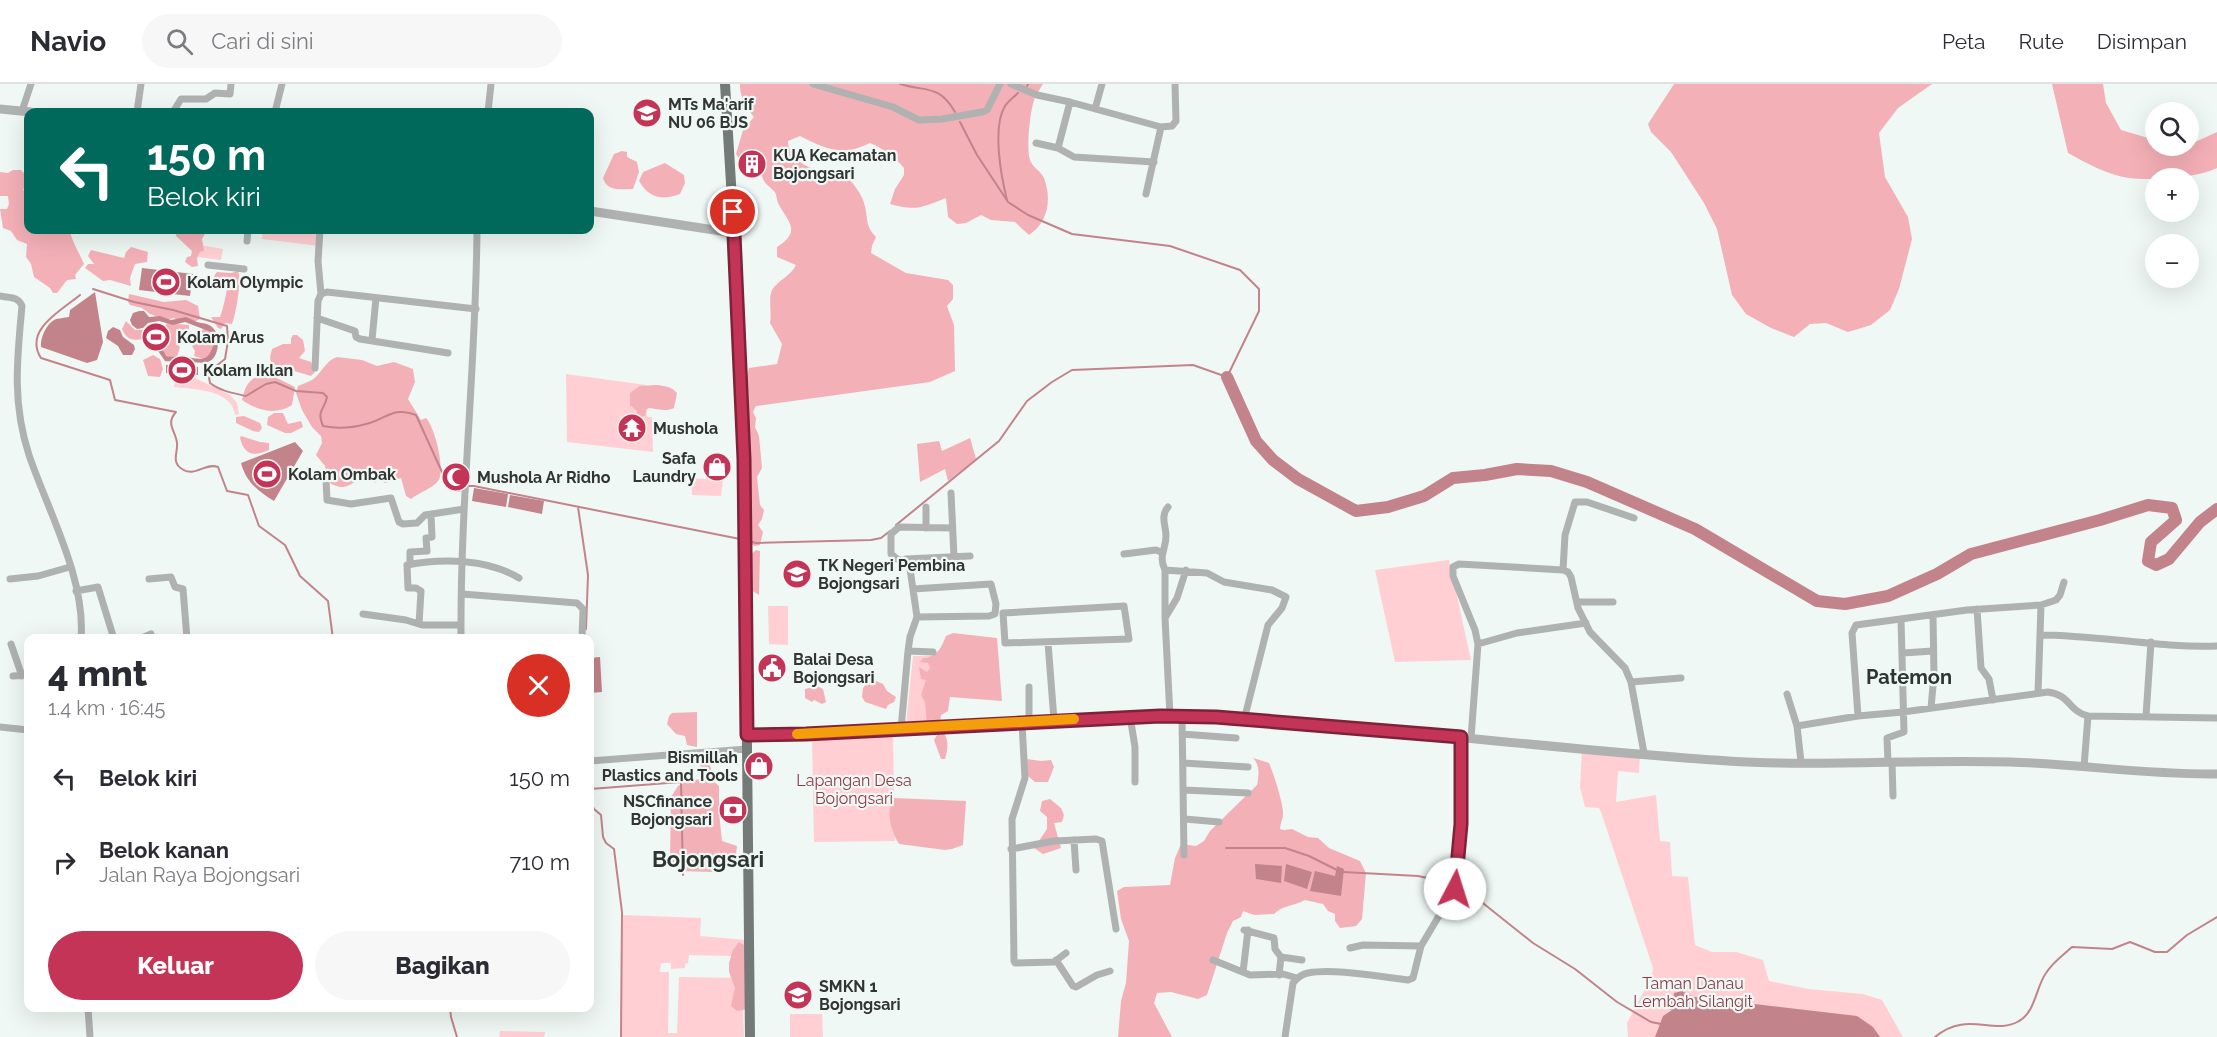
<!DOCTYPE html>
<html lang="id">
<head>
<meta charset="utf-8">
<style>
  body { margin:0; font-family:Raleway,sans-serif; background:#f7f7f7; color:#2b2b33; height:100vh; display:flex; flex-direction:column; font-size:22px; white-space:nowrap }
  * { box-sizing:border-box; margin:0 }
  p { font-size:20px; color:#7c7c81 }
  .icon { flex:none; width:33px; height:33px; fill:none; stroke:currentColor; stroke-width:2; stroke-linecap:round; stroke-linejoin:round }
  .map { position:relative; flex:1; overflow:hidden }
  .panel { position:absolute; left:24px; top:550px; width:570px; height:378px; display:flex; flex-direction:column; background:#fff; border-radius:12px; box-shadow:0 6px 24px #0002 }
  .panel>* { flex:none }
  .guide { position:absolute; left:24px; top:24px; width:570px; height:126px; border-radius:12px; box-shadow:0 6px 24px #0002; background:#00695c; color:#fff; overflow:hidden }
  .fabs { position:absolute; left:2145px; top:18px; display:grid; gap:12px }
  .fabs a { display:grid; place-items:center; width:54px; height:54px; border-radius:50%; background:#fff; box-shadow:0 6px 24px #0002; font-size:30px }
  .pin { position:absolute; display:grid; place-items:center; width:51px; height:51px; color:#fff; margin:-26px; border:3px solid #fff; border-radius:50%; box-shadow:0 2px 6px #0007 }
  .me { position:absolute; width:66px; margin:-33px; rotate:5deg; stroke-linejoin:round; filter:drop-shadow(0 0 4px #0008) }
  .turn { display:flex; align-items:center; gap:21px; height:126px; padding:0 24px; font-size:27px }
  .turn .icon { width:78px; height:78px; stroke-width:2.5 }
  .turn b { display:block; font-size:42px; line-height:51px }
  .round { display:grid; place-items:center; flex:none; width:63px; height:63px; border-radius:32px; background:#f7f7f7 }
  .overview { display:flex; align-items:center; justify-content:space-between; height:102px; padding:0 24px }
  h1 { font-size:36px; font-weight:800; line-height:45px }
  .action { display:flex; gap:12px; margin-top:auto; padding:12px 24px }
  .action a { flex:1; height:69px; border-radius:36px; background:#c43457; color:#fff; font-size:24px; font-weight:800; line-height:69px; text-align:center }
  .action a+a { background:#f7f7f7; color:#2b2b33 }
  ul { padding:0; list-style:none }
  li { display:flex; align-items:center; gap:18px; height:84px; padding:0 24px }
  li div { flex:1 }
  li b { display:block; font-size:22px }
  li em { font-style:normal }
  header { display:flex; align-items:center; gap:36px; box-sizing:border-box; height:84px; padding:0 30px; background:#fff; border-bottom:2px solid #e1e1e2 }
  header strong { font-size:28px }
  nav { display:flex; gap:33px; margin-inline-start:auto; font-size:21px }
  .search { width:420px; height:54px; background:#f7f7f7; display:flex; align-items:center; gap:15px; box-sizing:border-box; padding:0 21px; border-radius:33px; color:#7c7c81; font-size:22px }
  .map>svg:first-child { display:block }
</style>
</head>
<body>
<header>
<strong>Navio</strong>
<div class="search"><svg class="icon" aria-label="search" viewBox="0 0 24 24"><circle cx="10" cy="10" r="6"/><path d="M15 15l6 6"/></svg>Cari di sini</div>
<nav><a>Peta</a><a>Rute</a><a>Disimpan</a></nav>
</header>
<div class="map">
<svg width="2217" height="953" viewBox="0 0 2217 953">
  <rect width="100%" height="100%" fill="#eff8f4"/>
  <path fill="#ffcfd3" d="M263,146H320L319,162L262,155Z
    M200,161L223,165L221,176L198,173Z
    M566,290L646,301L647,333H652L653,368L567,358Z
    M176,293L195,294L230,311L237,319L239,330L235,331C234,326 232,321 229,318C217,305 190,305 174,303Z
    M707,375L725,376L721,412L692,411L691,394L706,395Z
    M1449,476L1471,576L1395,578L1375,486Z
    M768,522H788V561L769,560Z
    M913,572H931L934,639L906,641Z
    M893,652L895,757L814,758L812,654Z
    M1582,665L1640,669L1639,689L1618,687L1616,718L1656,711L1660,757L1670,758L1672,792L1688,793L1695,861L1712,868H1736L1763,876L1769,897L1808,905L1863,910L1882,916L1903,953H1628L1627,939L1652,892L1653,884L1601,728L1599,724L1585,723L1580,703Z
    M622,831L701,834L700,852L746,856V862L733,872L689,871L688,879L685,880V884L671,885V879H661L660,888H669L668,949H677L679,893L742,894L744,953H621Z
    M790,930H822L823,953H790Z
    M500,947L545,948L544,953H499Z"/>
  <path fill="#f4b0b7" d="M740,0H1043C1040,5 1036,10 1034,16C1030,29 1026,63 1030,76C1032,83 1041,87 1044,94C1052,115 1048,139 1029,151L1015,138L991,136L981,131L966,139L957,140L948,133L946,114C921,124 916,127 890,120L895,105L904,91V84C894,72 884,65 870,59C842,73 826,65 800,52L788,57C788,71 802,82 815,85C825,88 837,85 846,93C853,98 862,111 864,119C869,135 864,140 876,153L872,162L871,169L906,189L948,196L953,201V215L947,222L954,241L955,287L930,298L756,322L753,328L756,334L755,343L759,352L762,384L757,393L760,421L764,426L762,435L758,441L763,448L760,461L755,462L748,459L743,296L747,293L749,284L777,280L782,260L770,239C772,229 768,214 772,206C778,196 791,192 796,181L777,173V163C803,147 787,137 778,119C776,114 777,109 773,106C769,102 766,101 763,95C760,88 760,80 760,71L756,69L748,70L740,76L736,70L743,46L754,33C747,25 739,12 740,0Z
    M1674,0H1932L1898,24L1879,49L1885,93L1908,133L1912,155L1899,205L1890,226L1871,241L1848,248L1826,239L1810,240L1794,253L1771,244L1746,230L1732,211L1717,145L1704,119L1671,68L1651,48L1648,40Z
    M2052,0H2103L2106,19L2121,46L2155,56L2156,62H2188L2189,58L2193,59L2217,48V84C2196,94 2153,97 2129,94C2108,91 2086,79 2068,69Z
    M622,67L627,68V73L637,78L639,88L633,105C621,105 607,108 603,94L614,70Z
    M665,79L684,91L685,99L680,110C662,117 649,114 639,97L643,88Z
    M13,86H21C28,92 28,98 23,106L28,107V146H70C70,154 80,170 84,180L75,191L76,195L67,196L57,209H53L50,204L34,193L31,180L26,173L27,160L17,156L11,147L3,144L0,125H7L9,120L8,112H0V88L8,89Z
    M175,146H207L202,155L204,167L200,168L197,174L198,182L192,183L185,178L187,173L191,172L192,167L176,152Z
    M131,163L148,168L147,178L135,180L130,194L131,202L110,196L103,197L85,184L88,180H94L88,172L91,166L124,174L126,168Z
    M238,187C242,195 236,230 232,240L225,239L221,245L218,244L211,233H220C223,226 227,207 228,198L227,197H216L214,192L217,188L231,189Z
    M129,210L164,218L186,216L198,222L200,235L196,237L177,236L174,234L166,236L150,230L142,224L130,221L128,218Z
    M126,237L135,246H144V255C134,257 126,256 122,245Z
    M167,239L189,241V247L185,250L186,254L176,255V259L180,263L177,273L172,275L164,272L163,263L167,260L164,245Z
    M206,243L209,244C213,257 216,266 207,276L194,272L195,267L192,262L200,258V248Z
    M293,251H297L303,256L305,267L299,274L311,278L315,288L311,292L271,280L270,273L272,265L283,260H291V254Z
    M153,271L160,275L163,285L160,293L148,292L143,276Z
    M337,273L362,276L377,282L394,278L413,285L415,298L408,315L421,336L426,334C435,343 446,388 438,397C433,404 418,409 411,415L406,412L401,394L385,399L379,395L375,399L371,393L368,397L362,394C348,401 345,408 328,398L325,382L316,371L322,359L321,352L312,343L302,326L296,309L298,302C303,300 308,298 312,296C322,289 325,277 337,273Z
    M264,291L273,292L295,303L292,321C275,332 257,326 242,316C245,302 249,293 264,291Z
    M656,301C665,302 671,302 677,309L674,324C667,328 657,325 649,324L646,326L645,332L640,333L637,331V327L630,321V309L640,302Z
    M274,329H283L288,340L301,337L303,343L291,349H285L267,341L268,333Z
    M244,332L260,339L262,344L259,348L253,347L236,339V333Z
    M241,352L260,358L269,359V366C254,373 244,371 240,354Z
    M970,354L976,375L948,397L945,385L920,398L917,360L939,357L942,367Z
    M756,466L760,467L759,511L751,506L749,472Z
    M953,549L997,554L1002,617L950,613L948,627L941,631L940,641H927L925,618L921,611L926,596L921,595L919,583L927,588L930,584L928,579L920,578C926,571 920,576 929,573C940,569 942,561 946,552Z
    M874,596L883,600L887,607L896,613L894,618L888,621L886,625L865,618L862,613L863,604L869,597Z
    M817,602L823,605L826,618L822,620L814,616L812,618L805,614V605Z
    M697,628V663L687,661L685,652L676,650L667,640L669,632L672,629Z
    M939,648L944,649C949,657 948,665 945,675H941L934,656Z
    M1253,674L1269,679C1273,688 1284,721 1283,730C1283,735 1280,740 1280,745L1284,746L1292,745L1308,753L1318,754L1329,764L1360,777L1366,789L1362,835L1356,842L1340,844L1335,837V830L1328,827L1323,820L1305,816C1294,822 1283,821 1274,830L1254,831L1243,827L1241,833L1233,837L1227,849L1207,911L1198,915L1171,908L1157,909L1154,919L1172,953H1118L1121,917L1126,899L1129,857L1121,835L1117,807L1124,803L1170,801L1175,774L1181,760L1196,762L1204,757L1210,747L1257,701C1259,691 1260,681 1253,674Z
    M706,675L711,684L712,696L719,702V729L722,757L737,762L736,770L720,780L712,788L677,787L670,777L671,713L678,702L687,697L702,695L700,677Z
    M1027,675L1041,677L1051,676L1054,683L1048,698H1035L1028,692Z
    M894,714L966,717L963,761L952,765L945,766L899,760C891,747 885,727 894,714Z
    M1050,715L1061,724L1064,731L1062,738L1054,739L1061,764L1043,770L1034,764L1047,745V733L1040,727L1042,717Z
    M739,858L746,862L747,925L737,927L731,922L735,904L729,888V879L733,866Z"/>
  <path fill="#c3838b" d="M142,184L193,190L190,212L139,206Z
    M95,208L103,258L97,276L87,279L41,263C40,254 46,241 54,236C58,234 65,234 69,233L70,226Z
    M139,227H144L149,233L160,232L171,236L186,233C189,234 192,236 195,237C200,240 207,238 212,243C217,247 218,254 218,260C216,285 199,279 183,276C177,275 171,278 165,277L156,264L149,259L147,253L151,247L159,246L165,250V259L161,262L166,272C172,274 174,272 181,272C191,272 205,281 211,267C215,260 213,254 211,248L185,238L173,241L159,237L148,239L143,244L137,245L132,241L130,236L133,229Z
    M113,243L120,246L123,253L134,261L135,265L132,271H123L118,262L106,254L108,247Z
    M182,279L190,282L198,283V291L166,289V281H174Z
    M295,358L303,367L274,417C258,407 246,398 241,379Z
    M474,404L508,410L506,423L472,417Z
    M510,411L544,417L542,430L508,423Z
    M600,573L602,608L590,609V574Z
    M1255,780L1282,782L1281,799L1256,795Z
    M1286,780L1312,788L1307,805L1284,797Z
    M1337,782L1344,785L1341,812L1310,807L1315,787L1335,792Z
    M1682,907L1694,913L1857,932L1873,943L1880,953H1655L1663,932L1672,926L1663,923L1666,913L1673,917L1674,909Z"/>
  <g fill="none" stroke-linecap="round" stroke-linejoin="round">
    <path stroke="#c3838b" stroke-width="2" d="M900,0C926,8 939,0 955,28
      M1027,2L1028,0
      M1007,116C1001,92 992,43 1005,22C1008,17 1014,13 1018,9
      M93,205L134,218L173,226L227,242L228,257L225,275L215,283L209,293L210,299C220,307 233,309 246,312L266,300L275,298L296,307L323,309L327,313C325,326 316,325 323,342C337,345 352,344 366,340C387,335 392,322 416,331L448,401L459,407L467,402H474L740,455
      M80,211C62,226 23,246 41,274L110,296L115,316L176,328C165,340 176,347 177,359C178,369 171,378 182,385C194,394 206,378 218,383L227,407L248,411L259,442L285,461L300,492L328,517L333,555
      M578,423L588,491L586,545
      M896,441L999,357L1027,317L1052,298L1072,286L1193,281L1227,293L1259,227V205L1240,186L1170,162L1072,150L1028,131L1008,118L977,71L960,38
      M748,457L756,459L871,456L881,454L890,447
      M590,705L681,698L683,791
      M590,715L594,725L601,731L603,753L606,759L614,765L622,828L621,953
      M1226,764H1285L1309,772L1337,786
      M1343,788L1418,792L1450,799
      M1461,804L1469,808L1533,859L1575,885L1617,918L1651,938L1661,940
      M450,924L451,933L457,953
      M1935,953C1967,926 1994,952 2019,937C2035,929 2036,903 2046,889C2052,879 2063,871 2072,863L2112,865L2130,858L2155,868H2167L2187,851L2217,833"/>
    <path stroke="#c3838b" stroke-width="12" d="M1227,293L1256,357L1273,376L1298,395L1356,427L1388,423L1424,412L1453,394L1485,391L1517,385L1551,387L1587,398L1695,445L1817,517L1845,520L1888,512L1937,490L1971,470L2100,436L2148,421L2172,424L2176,436L2151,458L2148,477L2156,481L2169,475L2200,438L2217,425"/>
    <path stroke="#afb2b1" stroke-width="7" d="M813,0L893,23L919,36L942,35L982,28L987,26L1000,0
      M1011,0L1037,11L1070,18L1161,43L1172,42L1176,37L1175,0
      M1095,25L1102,0
      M22,27L31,0
      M137,28L141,0
      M173,28L181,15H206L215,9L230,10L231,0
      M275,28L282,0
      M488,28L491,0
      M1036,59L1058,64L1074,73L1154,78
      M1058,64L1070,18
      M1146,110L1161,43
      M247,157L248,146
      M208,181L244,185
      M321,210L327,208L476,225
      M0,212C9,214 18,212 22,222C17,275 12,319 29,371C48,427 86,495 81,555
      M317,234L355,247L356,253L360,255L448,269
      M372,256L376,214
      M315,284L318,217L321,210L318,177L320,146
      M326,396L327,416L351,420L391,414L399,438L403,440L417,439L425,431L464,425
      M951,409L954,473
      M926,423V444
      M1168,423C1160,432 1166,442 1166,452C1166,466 1158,471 1165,486L1207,489L1224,498L1272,506L1286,513L1282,524L1268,541L1244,636
      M1124,470L1156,466L1161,468
      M906,475L970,472
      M410,480V468L427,467L426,454L432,453L431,430
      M1563,486L1565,451L1575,418H1587L1634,434
      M10,495L38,492L70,483
      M149,495L171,493L175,503L183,505L187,555
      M913,505L991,500L996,520L995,530L989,532L917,533
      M76,507L98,503L114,555
      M462,510L577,519L583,525L582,555
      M1577,518H1613
      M1124,522L1129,555L1005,559L1003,529Z
      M1977,525L1981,584L1989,595L1993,616
      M363,530L406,536L422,541H461
      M1165,534V486
      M419,540L421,507L416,504H408L407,481C442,474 488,475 519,494
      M2040,551L2041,521
      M139,555L151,550
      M461,555C460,418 476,282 477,146
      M1048,559L1054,636
      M11,560L22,592
      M1478,560L1517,549L1586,539
      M908,567L933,568
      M1903,569L1933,567
      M13,592L28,591
      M1631,598L1681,594
      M2038,609L2040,551C2099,551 2158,564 2217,562
      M1787,610L1797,642
      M1931,624L1934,591L1933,531
      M1130,632L1135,663V698
      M1170,632L1165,534L1177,514L1186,486
      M1182,632L1184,771
      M1858,632L1852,549L1856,541L1967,526L2041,521L2056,516L2060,511L2064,498
      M2146,632L2151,558
      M1029,637V603
      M1022,639L1025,694L1012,735L1014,877L1015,879L1054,878L1066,869
      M0,643L28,646
      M901,645L908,567L910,553L917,533L909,478L897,475L891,470V450L899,443L952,444
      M1182,650L1236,654
      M1471,654L1478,560L1475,546L1453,492V483L1459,480L1563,486L1568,488L1571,493L1578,524L1590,548L1625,584L1631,598L1644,669
      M590,677L747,665
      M1801,678L1797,642L1858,632L1903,628L2048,608C2071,611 2068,627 2088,632
      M1888,678L1887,654L1904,648L1901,535
      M1892,678L1893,712
      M1183,679L1248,683
      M2084,683L2088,632L2217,634
      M1184,706L1248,709
      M1185,735L1219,738
      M1074,756L1076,786
      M1011,765L1054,757L1096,755L1102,757L1116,845
      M1244,846L1274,854L1275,865L1281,873L1302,876
      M1350,864L1363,861L1421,862
      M1056,876L1073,902L1076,903L1097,891L1110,887
      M1213,876L1250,891L1283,890L1297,894
      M1243,888L1248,846
      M1279,891L1281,873
      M88,924L90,953
      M1285,953L1293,899C1297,894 1302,890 1308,889C1335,884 1380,893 1408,896L1413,894L1421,862L1455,805L1461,740V653"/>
    <path stroke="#afb2b1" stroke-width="9" d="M0,25L31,28
      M590,127L734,149
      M747,651L806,650L1160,632C1350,637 1539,665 1728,677C1822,683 1916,675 2010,678C2079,680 2148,691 2217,690"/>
    <path stroke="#747a77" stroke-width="10" d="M725,0L734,149L744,375L750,953"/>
  </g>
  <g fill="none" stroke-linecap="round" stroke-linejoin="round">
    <g stroke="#7f2239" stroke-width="15">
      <path id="route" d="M733,128L744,375L747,651L806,650L1160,632L1216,633L1461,653V740L1455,805"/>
    </g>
    <use href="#route" stroke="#c43457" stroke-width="10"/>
    <path stroke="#f59e0b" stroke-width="10" d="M797,650L1074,635"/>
  </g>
  <defs>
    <g id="school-disc" transform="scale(1.5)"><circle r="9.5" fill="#c43457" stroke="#eff8f4"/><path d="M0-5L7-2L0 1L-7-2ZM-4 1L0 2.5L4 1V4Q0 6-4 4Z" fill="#fff"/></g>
    <g id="building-disc" transform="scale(1.5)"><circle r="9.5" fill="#c43457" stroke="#eff8f4"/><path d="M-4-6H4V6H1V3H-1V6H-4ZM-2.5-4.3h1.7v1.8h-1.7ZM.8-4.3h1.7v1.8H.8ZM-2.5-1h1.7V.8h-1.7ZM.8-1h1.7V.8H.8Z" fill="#fff"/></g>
    <g id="stadium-disc" transform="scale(1.5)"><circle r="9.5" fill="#c43457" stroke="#eff8f4"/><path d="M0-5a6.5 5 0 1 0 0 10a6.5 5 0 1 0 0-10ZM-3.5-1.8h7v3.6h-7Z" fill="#fff"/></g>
    <g id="temple-disc" transform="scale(1.5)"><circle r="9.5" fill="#c43457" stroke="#eff8f4"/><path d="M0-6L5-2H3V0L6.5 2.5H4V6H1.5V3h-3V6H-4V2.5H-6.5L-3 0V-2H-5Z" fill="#fff"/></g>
    <g id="shop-disc" transform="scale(1.5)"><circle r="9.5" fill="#c43457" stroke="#eff8f4"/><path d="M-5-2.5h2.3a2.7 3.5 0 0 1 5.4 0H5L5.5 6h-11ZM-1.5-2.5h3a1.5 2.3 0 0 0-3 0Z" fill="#fff"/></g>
    <g id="mosque-disc" transform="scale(1.5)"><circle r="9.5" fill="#c43457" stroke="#eff8f4"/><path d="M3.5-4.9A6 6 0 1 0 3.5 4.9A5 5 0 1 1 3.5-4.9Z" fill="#fff"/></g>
    <g id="civic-disc" transform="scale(1.5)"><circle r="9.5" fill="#c43457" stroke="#eff8f4"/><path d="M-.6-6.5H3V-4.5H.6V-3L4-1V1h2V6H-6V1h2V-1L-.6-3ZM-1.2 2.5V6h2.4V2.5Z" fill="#fff"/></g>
    <g id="bank-disc" transform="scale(1.5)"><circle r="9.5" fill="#c43457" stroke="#eff8f4"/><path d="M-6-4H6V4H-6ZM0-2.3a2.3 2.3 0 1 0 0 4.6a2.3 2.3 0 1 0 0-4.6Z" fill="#fff"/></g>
  </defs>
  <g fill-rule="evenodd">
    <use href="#school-disc" x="647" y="29"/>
    <use href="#building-disc" x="752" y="80"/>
    <use href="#stadium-disc" x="166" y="198"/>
    <use href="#stadium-disc" x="156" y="253"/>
    <use href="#stadium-disc" x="182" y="286"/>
    <use href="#temple-disc" x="632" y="344"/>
    <use href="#shop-disc" x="717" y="383"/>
    <use href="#stadium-disc" x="267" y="390"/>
    <use href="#mosque-disc" x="456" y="393"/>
    <use href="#school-disc" x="797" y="490"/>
    <use href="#civic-disc" x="772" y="584"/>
    <use href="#shop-disc" x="759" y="682"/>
    <use href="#bank-disc" x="733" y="726"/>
    <use href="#school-disc" x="798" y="911"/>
  </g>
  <g text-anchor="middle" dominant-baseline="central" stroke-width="4.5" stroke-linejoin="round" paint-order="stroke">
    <g font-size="16" font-weight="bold" fill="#323533" stroke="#eff8f4" text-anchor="start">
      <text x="668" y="20">MTs Ma'arif<tspan x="668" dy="18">NU 06 BJS</tspan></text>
      <text x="773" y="71">KUA Kecamatan<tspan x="773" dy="18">Bojongsari</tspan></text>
      <text x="187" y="198">Kolam Olympic</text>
      <text x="177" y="253">Kolam Arus</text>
      <text x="203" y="286">Kolam Iklan</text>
      <text x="653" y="344">Mushola</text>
      <text x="696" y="374" text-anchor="end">Safa<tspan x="696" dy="18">Laundry</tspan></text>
      <text x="288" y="390">Kolam Ombak</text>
      <text x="477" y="393">Mushola Ar Ridho</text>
      <text x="818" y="481">TK Negeri Pembina<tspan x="818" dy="18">Bojongsari</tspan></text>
      <text x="793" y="575">Balai Desa<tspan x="793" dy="18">Bojongsari</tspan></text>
      <text x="738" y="673" text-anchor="end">Bismillah<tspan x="738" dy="18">Plastics and Tools</tspan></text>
      <text x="712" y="717" text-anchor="end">NSCfinance<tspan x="712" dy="18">Bojongsari</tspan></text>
      <text x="819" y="902">SMKN 1<tspan x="819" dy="18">Bojongsari</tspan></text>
    </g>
    <g font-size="16" fill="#8a3a48" stroke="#eff8f4">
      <text x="854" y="696">Lapangan Desa<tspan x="854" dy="18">Bojongsari</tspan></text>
      <text x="1693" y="899">Taman Danau<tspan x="1693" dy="18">Lembah Silangit</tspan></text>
    </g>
    <g font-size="20" font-weight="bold" fill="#2d3431" stroke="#eff8f4">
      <text x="1909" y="593">Patemon</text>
    </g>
    <g font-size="22" font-weight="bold" fill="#2d3431" stroke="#eff8f4">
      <text x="708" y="775">Bojongsari</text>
    </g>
  </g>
</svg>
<div class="fabs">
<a><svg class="icon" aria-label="search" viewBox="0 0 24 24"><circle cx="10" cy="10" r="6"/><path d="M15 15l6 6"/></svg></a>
<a>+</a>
<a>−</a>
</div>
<div class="pin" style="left:733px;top:128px;background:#d93025"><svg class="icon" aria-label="arrive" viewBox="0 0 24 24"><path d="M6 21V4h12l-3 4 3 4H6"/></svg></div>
<svg class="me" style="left:1455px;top:805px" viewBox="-20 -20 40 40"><circle r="19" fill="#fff"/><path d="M0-13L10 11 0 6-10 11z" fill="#c43457"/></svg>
<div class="guide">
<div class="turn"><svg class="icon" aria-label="left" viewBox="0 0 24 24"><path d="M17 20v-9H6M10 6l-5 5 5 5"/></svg><div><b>150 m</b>Belok kiri</div></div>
</div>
<section class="panel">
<div class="overview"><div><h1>4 mnt</h1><p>1.4 km · 16:45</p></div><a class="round" style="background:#d93025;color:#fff"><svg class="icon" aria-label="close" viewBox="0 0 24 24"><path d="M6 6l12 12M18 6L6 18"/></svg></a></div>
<ul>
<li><svg class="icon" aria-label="left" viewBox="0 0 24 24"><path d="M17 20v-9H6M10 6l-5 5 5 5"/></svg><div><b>Belok kiri</b></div><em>150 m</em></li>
<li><svg class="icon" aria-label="right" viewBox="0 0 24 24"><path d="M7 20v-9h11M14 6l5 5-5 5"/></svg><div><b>Belok kanan</b><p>Jalan Raya Bojongsari</p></div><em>710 m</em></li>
</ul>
<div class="action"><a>Keluar</a><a>Bagikan</a></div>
</section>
</div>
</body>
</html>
